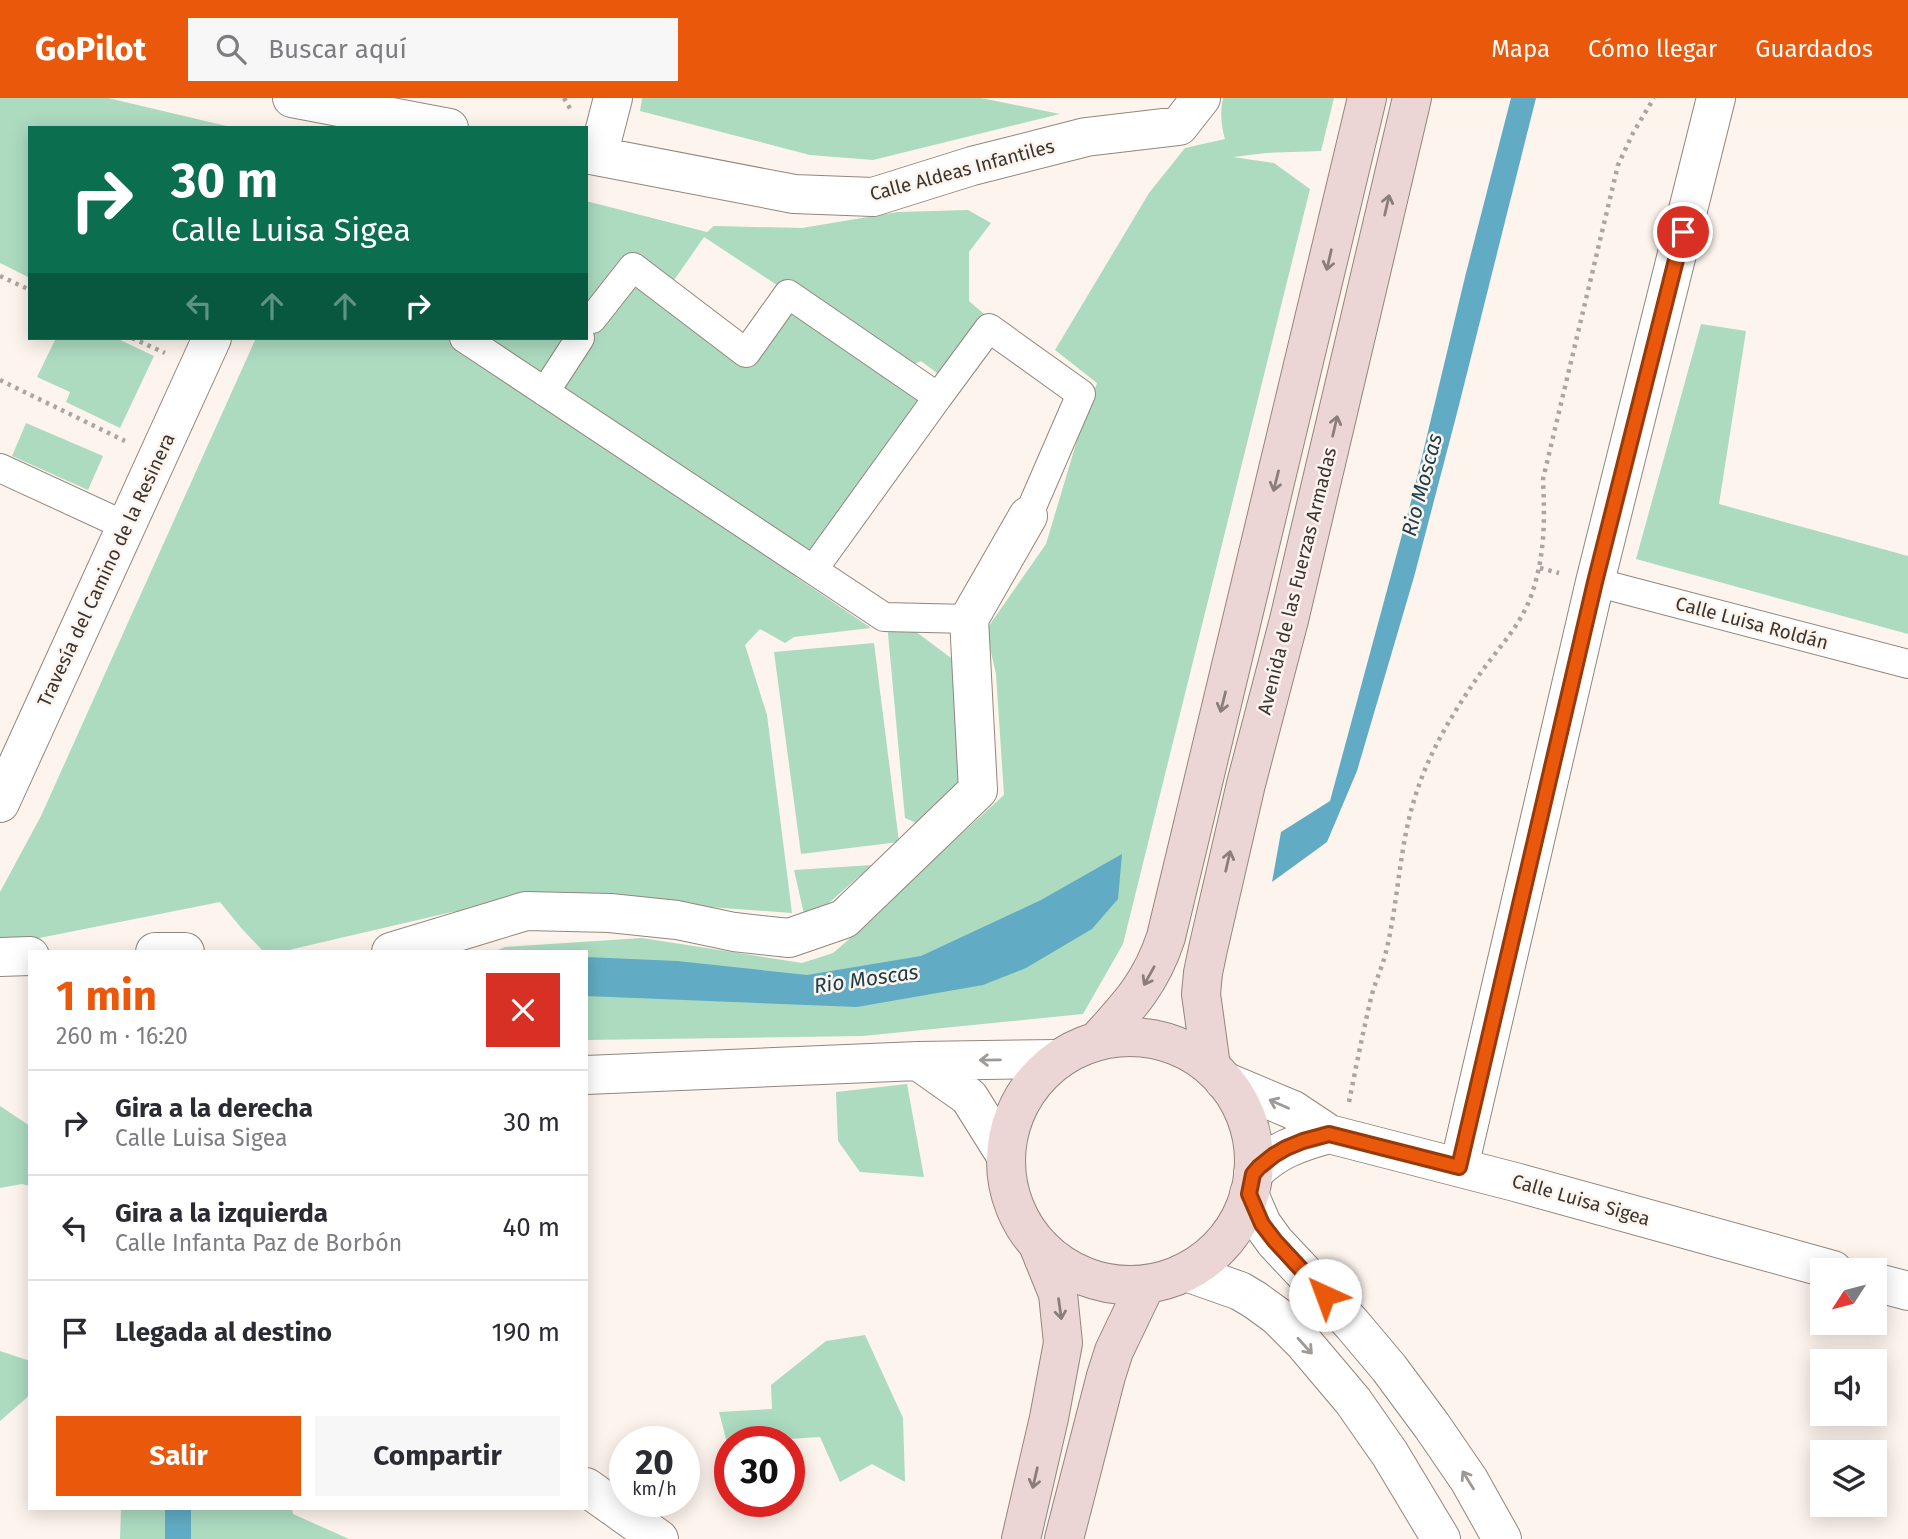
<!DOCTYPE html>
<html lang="es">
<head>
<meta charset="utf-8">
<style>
  body { margin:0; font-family:"Fira Sans",sans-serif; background:#f7f7f7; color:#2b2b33; height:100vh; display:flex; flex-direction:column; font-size:26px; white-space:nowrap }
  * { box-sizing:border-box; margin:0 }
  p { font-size:23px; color:#7c7c81 }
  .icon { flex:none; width:38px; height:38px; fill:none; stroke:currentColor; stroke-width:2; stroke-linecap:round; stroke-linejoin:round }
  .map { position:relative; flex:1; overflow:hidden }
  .drawer { position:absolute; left:28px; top:852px; width:560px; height:560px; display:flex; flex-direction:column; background:#fff; border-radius:0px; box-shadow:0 4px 18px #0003 }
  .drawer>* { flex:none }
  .top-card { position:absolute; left:28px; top:28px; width:560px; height:214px; border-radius:0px; box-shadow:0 4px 18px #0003; background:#0b6e4f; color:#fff; overflow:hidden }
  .needle { width:46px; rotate:234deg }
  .controls { position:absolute; left:1810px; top:1160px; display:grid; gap:14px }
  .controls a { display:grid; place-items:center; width:77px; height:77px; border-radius:0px; background:#fff; box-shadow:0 4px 18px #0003; font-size:35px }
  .speed { position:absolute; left:609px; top:1328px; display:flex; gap:14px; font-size:35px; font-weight:700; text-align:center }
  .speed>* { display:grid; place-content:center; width:91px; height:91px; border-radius:50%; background:#fff; box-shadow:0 4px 18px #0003; line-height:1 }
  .speed small { font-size:18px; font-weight:400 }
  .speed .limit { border:10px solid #d22; background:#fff; color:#111 }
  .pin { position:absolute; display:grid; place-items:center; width:60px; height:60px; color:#fff; margin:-30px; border:4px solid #fff; border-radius:50%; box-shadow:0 2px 7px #0007 }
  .me { position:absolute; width:77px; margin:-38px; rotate:317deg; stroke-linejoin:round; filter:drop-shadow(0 0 5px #0008) }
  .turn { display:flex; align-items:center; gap:24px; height:147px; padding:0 28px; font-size:32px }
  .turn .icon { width:91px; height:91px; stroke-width:2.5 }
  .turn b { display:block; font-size:49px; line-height:60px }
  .lanes { display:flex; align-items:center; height:66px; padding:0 28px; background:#0003; justify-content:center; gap:35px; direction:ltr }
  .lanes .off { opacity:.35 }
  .round { display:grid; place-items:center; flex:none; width:74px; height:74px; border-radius:0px; background:#f7f7f7 }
  .head { display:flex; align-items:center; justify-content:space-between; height:119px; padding:0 28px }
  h1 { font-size:42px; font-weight:700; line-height:52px; color:#ea580c }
  .primary-button { display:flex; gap:14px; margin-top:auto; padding:14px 28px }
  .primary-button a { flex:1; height:80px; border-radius:0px; background:#ea580c; color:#fff; font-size:28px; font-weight:700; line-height:80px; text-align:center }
  .primary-button a+a { background:#f7f7f7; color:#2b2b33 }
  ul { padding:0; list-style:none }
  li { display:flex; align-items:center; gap:21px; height:105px; padding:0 28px; border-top:2px solid #e1e1e2 }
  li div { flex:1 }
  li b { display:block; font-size:26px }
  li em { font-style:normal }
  header { display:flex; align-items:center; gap:42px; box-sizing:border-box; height:98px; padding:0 35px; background:#ea580c; color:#fff }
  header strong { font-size:33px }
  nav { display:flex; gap:38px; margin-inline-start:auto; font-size:24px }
  .search { width:490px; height:63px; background:#f7f7f7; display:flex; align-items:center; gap:18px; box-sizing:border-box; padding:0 24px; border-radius:0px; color:#7c7c81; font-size:26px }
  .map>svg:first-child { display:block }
</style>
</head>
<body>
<header>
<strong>GoPilot</strong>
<div class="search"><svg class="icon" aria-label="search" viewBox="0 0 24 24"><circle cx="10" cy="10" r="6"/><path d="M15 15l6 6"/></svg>Buscar aquí</div>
<nav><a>Mapa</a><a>Cómo llegar</a><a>Guardados</a></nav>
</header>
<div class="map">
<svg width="1908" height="1441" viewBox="0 0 1908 1441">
  <rect width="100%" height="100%" fill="#fdf4ed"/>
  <path fill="#acdbc0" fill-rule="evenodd" d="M0,0H108L235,30H30V180L0,165Z
    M642,0H981L1060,16L873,62L810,57L640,13Z
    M1223,0H1334L1321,53L1266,55L1233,59L1274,65L1310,91L1123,846L1083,916L863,938L586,942V854H493L505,849L642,840L802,865L833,855L876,818L923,771L1004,697L996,576L986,532L1046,446L1078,339L1097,285L1055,252L1149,95L1185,50L1225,41C1221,28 1220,13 1223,0Z
    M586,103L707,134L714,128L802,130L898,114L968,112L991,125L969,154V203L984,216L941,278L921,263L909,269L938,299L823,453L796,479L871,530L794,539L785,545L760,531L745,547L767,617L792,815L611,802L452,814L280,854H264L242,831L220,804L19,844L0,842V794L41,718L256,240H586ZM704,139L780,189L748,250L670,188Z
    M1701,226L1746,233L1719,406L1908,458V536L1636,461Z
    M56,240H116L154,258L120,330L66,304L70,294L37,279Z
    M26,325L103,358L88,392L12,358Z
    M887,525L911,530L963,569L960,692L921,727L905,720Z
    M874,545L899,744L801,756L774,554Z
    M872,767L806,825L794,772Z
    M907,986L924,1079L860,1074L838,1043L836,994Z
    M0,1008L30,1028V1088L22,1086L0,1090Z
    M865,1237L903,1320L905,1384L872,1366L840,1384L820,1339L727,1345L719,1314L772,1311L771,1287L826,1243Z
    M0,1253L27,1262L30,1259V1297L0,1323Z
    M121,1410L292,1411L293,1416L349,1441H120Z"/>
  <path fill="#61acc4" d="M1511,0H1536L1457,315L1414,479L1357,673L1327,744L1272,784L1281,734L1330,703L1413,396L1465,179Z
    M1122,756L1118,801L1092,831L1026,870L983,887L857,909L586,898V859L677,863L807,877L921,858L1041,802Z
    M165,1411H191V1441H165Z"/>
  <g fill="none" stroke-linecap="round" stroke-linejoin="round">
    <g stroke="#93867c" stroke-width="30">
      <path id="pedestrian" d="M586,217L592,221L633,169L746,255L788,196L938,299L989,230L1081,296L1028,418
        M464,240L884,519L969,521
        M545,294L580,240
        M0,370L126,428
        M813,472L938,299
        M1595,484L1908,566"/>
    </g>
    <g stroke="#93867c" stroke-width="40">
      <path id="minor" d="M292,0L449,30
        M586,56L794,96L873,99L972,68L1086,39L1179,28L1201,0
        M598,58L613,0
        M0,705L212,240
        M155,854H185
        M391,854L526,813L610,815L677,822L734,834L789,840L844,821L978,692L969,521L1028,418
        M0,859L30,858
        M918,963L969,999L1006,1058
        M586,977L918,963L1059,961
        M1224,983L1293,1012L1329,1036L1515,1084L1833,1172
        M1459,1069L1595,484L1716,0
        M1253,1075C1276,1052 1297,1045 1329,1036
        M1249,1096L1262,1126L1275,1144L1352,1226L1389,1270L1432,1328L1469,1382L1502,1441
        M1186,1174L1240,1193L1255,1202L1277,1218L1304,1245L1353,1303L1390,1356L1441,1441
        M1874,1184L1908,1193
        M586,1389L659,1441"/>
    </g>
    <g stroke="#93867c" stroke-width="40">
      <path id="secondary" d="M1006 1063a124 124 0 1 1 248 0a124 124 0 1 1-248 0Z
        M1097,943C1129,908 1151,885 1166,839L1367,0
        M1211,968L1201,896L1203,875L1208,851L1246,686L1289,522L1412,0
        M1021,1441L1049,1320L1063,1245L1058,1196L1039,1149
        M1064,1441L1106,1278L1114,1253L1146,1186"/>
    </g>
    <path stroke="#aca59f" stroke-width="4.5" stroke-dasharray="3.5 5" stroke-linecap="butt" d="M564,0L572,14
      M0,178L30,192
      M132,240L165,255
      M0,282L125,343
      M1540,470L1559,475
      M1349,1004C1356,969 1363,934 1371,900C1375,884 1382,870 1386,854C1399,801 1399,745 1417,693C1430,653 1453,615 1477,580C1495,554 1518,531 1530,501C1545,460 1545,424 1543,381L1618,67L1633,35L1654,0"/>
    <use href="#pedestrian" stroke="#fff" stroke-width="28"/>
    <use href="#minor" stroke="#fff" stroke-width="38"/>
    <use href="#secondary" stroke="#ecd5d5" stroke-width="38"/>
  </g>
  <defs><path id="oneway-shaft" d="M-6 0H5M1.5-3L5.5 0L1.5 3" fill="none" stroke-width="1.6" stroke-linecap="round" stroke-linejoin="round" transform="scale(1.75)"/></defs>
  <g stroke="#8b7d7b">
    <use href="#oneway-shaft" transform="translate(1387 107) rotate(-77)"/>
    <use href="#oneway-shaft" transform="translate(1329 162) rotate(103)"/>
    <use href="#oneway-shaft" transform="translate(1335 328) rotate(-77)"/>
    <use href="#oneway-shaft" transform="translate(1276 383) rotate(104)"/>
    <use href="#oneway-shaft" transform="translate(1223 604) rotate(104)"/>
    <use href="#oneway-shaft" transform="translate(1228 763) rotate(-77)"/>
    <use href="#oneway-shaft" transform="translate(1149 878) rotate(119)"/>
    <use href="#oneway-shaft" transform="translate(1060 1211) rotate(82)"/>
    <use href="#oneway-shaft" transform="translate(1035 1380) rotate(103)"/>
  </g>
  <g stroke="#9d9a98">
    <use href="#oneway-shaft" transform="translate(990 962) rotate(179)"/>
    <use href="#oneway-shaft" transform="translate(1279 1006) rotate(-156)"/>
    <use href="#oneway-shaft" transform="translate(1305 1248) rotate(48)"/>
    <use href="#oneway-shaft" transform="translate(1468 1382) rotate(-122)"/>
  </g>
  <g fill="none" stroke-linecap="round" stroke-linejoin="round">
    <g stroke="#983908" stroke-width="18">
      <path id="route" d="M1325,1197L1275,1143L1262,1126L1249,1096L1253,1076L1259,1069L1274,1057L1286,1050L1303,1043L1329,1036L1459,1069L1595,484L1683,134"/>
    </g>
    <use href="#route" stroke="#ea580c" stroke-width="12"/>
  </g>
  <g text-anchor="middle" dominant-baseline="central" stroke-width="5" stroke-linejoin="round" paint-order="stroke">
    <g font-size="19" fill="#3b3531" stroke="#fdf4ed">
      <text transform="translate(962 72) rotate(-15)">Calle Aldeas Infantiles</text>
      <text transform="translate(106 472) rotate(-65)">Travesía del Camino de la Resinera</text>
      <text transform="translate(1297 483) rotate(-76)">Avenida de las Fuerzas Armadas</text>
      <text transform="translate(1752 525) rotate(15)">Calle Luisa Roldán</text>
      <text transform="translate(1581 1102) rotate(16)">Calle Luisa Sigea</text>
    </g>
    <g font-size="21" font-style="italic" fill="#1c404b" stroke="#fdf4ed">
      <text transform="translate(1422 387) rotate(-75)">Rio Moscas</text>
      <text transform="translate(866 881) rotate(-8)">Rio Moscas</text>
    </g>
  </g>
</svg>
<div class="controls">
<a><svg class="needle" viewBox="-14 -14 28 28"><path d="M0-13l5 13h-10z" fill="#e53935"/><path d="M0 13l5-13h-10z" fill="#7c7c81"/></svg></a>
<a><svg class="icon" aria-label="sound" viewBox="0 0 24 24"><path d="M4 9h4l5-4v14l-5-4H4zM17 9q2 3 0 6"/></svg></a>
<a><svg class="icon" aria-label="layers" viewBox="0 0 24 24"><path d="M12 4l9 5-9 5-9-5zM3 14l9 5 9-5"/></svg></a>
</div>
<div class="speed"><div>20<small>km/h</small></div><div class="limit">30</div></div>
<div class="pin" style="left:1683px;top:134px;background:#d93025"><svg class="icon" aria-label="arrive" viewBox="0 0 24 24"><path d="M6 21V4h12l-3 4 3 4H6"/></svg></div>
<svg class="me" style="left:1325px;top:1197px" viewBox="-20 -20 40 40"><circle r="19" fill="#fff"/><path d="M0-13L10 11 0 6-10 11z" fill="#ea580c"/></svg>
<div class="top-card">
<div class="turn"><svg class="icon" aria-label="right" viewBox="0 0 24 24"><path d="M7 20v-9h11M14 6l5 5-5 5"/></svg><div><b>30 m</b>Calle Luisa Sigea</div></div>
<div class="lanes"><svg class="icon off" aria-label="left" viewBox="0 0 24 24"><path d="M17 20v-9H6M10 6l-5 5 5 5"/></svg><svg class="icon off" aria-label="ahead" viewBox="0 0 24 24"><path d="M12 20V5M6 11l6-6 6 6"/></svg><svg class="icon off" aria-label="ahead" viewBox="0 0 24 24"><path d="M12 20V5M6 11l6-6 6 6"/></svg><svg class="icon" aria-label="right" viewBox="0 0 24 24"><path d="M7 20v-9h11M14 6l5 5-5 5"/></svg></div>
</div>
<section class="drawer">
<div class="head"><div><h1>1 min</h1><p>260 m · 16:20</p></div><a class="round" style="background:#d93025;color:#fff"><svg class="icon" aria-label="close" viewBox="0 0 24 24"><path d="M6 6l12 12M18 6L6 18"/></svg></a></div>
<ul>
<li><svg class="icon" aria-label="right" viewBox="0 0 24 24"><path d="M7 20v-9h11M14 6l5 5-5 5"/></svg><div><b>Gira a la derecha</b><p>Calle Luisa Sigea</p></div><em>30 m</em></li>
<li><svg class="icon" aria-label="left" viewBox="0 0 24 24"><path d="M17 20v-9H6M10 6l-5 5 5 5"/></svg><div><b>Gira a la izquierda</b><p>Calle Infanta Paz de Borbón</p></div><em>40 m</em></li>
<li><svg class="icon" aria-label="arrive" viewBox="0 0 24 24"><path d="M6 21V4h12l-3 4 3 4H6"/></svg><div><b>Llegada al destino</b></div><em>190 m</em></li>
</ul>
<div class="primary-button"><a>Salir</a><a>Compartir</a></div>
</section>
</div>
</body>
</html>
